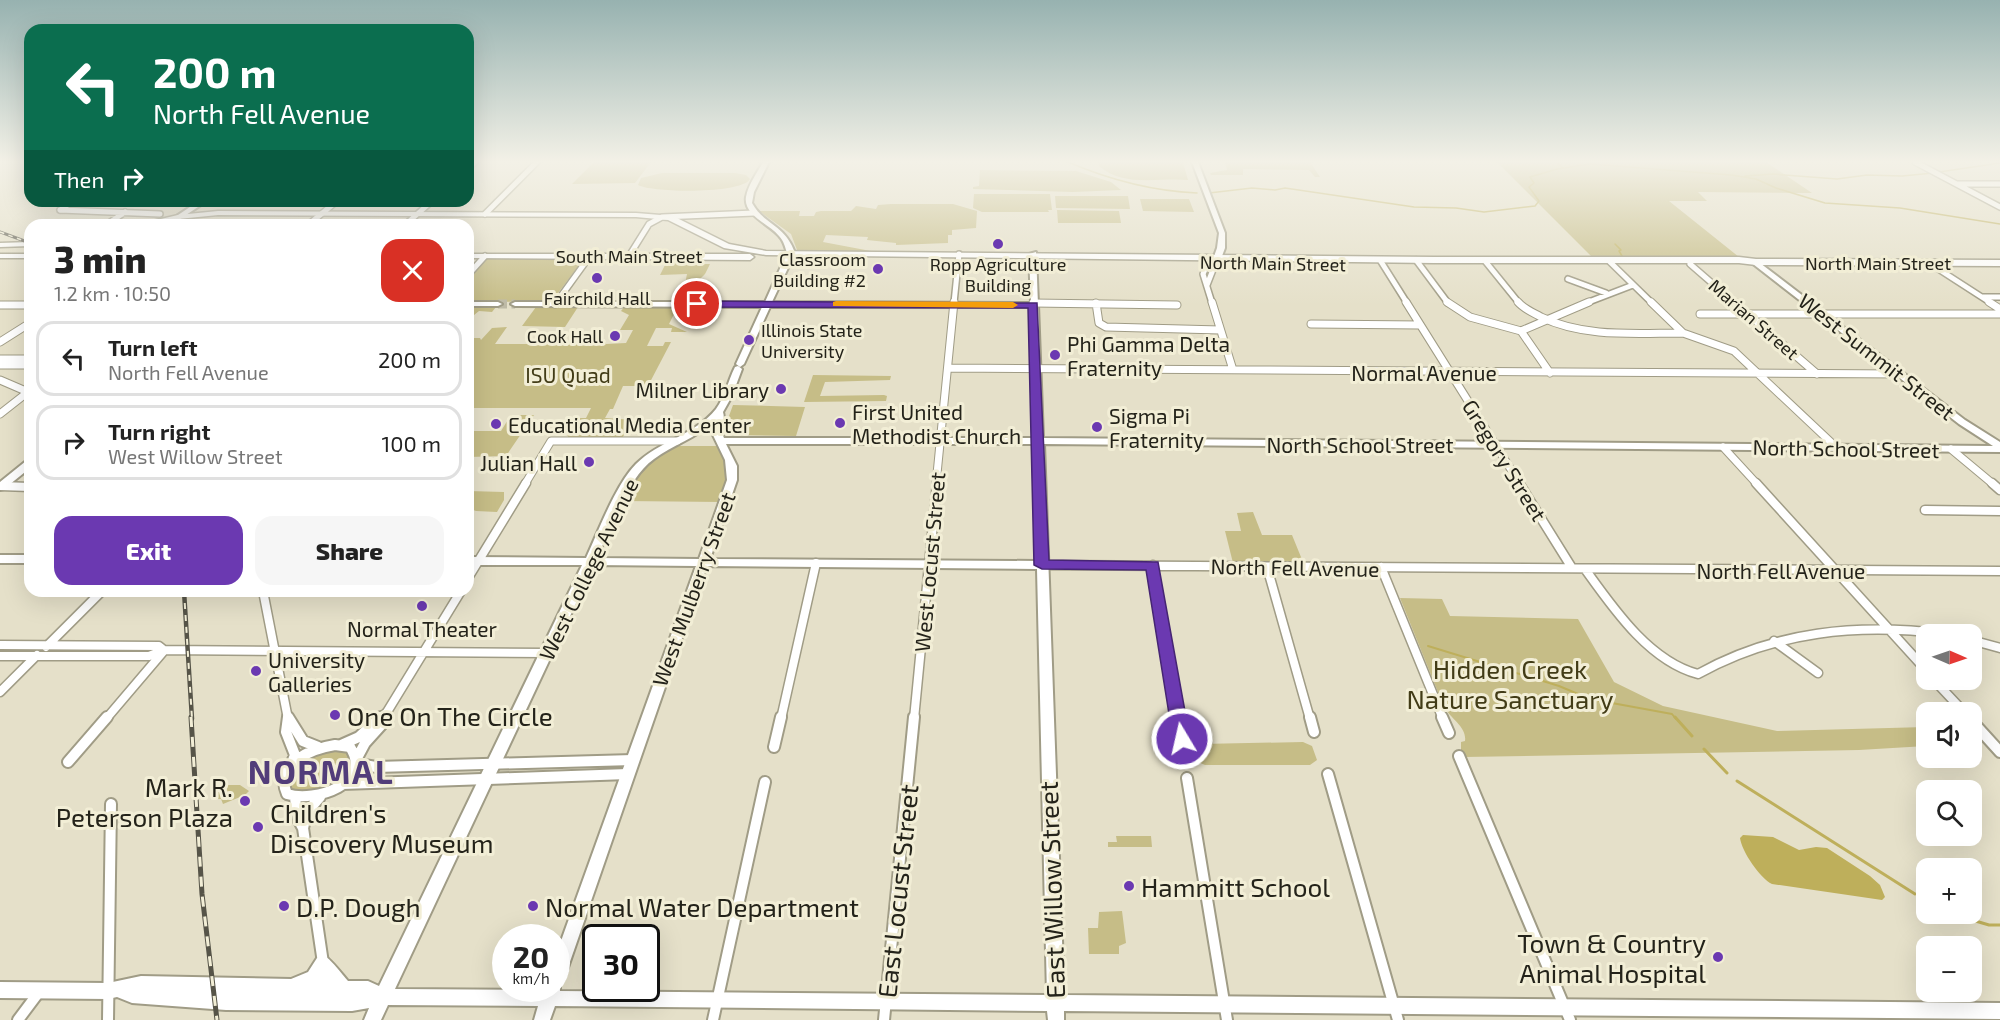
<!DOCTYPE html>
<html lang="en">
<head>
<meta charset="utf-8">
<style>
  body { margin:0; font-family:"Exo 2",sans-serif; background:#f6f6f6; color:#222; height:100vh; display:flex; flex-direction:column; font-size:22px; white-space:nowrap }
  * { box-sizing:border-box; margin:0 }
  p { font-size:20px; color:#767676 }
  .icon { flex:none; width:33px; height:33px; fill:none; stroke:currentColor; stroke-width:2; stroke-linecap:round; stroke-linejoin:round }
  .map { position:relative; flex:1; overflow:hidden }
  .sheet { position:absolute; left:24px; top:219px; width:450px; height:378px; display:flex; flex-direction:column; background:#fff; border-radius:18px; box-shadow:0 6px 24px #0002 }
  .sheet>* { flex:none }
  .hud { position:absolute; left:24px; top:24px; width:450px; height:183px; border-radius:18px; box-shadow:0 6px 24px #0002; background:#0b6e4f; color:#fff; overflow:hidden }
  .needle { width:39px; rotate:92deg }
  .controls { position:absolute; left:1916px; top:624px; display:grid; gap:12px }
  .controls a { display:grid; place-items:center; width:66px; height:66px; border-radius:12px; background:#fff; box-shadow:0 6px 24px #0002; font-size:30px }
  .speed { position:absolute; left:492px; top:924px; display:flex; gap:12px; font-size:30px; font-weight:700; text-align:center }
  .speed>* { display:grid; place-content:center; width:78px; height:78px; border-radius:50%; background:#fff; box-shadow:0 6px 24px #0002; line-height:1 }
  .speed small { font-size:15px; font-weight:400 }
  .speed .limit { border:3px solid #111; border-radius:9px; background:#fff; color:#111 }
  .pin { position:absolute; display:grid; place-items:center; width:51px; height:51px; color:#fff; margin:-26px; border:3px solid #fff; border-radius:50%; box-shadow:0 2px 6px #0007 }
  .me { position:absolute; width:66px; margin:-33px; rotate:351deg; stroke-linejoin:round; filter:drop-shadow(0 0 4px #0008) }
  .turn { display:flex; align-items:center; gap:21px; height:126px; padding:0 30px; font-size:27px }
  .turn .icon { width:78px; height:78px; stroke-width:2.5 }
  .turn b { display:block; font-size:42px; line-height:51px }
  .then { display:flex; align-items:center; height:57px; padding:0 30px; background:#0003; gap:12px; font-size:22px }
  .round { display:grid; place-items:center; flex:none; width:63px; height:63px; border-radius:18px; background:#f6f6f6 }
  .head { display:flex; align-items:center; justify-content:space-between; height:102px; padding:0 30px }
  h1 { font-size:36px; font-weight:800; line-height:45px }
  .cta { display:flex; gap:12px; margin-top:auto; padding:12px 30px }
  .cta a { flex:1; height:69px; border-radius:18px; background:#6b39b1; color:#fff; font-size:24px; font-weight:800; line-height:69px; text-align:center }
  .cta a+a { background:#f6f6f6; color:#222 }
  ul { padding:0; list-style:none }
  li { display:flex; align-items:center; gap:18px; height:75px; margin:0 12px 9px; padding:0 18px; border:3px solid #e0e0e0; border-radius:18px }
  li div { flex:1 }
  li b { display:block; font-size:22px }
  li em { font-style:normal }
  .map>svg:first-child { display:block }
</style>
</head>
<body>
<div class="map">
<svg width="2000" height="1020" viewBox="0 0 2000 1020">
  <rect width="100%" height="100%" fill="#e5e0c9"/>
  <path fill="#c6bd87" d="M598,162H651L635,183L572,184L593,163Z
    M1099,162H1183L1188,180C1159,177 1124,188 1099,166Z
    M1225,162H1310L1320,177H1315L1309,170L1243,169V175H1211L1210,173L1227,170Z
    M1497,162H1766L1812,193L1698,192L1707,201H1669L1739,257L1593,258Z
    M980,170L1076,171L1111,182L1121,190L1073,192L973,189V187L979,186Z
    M662,173H735L746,175L750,179C742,194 653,193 638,185L641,178Z
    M974,194H1050L1052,210H1048L1049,212H982L973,208Z
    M1055,196H1128L1130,209L1056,208Z
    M1140,199H1189L1194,212L1143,211Z
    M891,204H953L977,211L976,228L952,230V235H948V243L896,245V243L867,240L868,237L826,235L823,242L876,252H802L797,250L791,234L759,211H800L799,216H814L816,212L821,211H851L856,206L876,209L878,205Z
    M1057,210L1119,211L1121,223H1058Z
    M487,258H579L583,260L552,301L500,302L492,312L479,311L468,320V281Z
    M667,261H692L691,264H710L705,274L695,284H685L687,274L660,275Z
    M626,305L678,306L669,324L687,332H671L672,328H656L647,346H663L665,342H671L649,384L646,386H623L613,409H610L605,418L634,420L622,438L568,437L567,433L576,418H586L591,408H468V342L472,338H480L481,340L492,328L507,327L495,344H554L556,341L606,342V344L626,343L633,330H620L629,315L621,311Z
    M536,307H578L565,327L522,326Z
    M813,375L891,376L890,380L825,382L820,396L884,395L887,396L886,401L804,402Z
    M733,405L805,407L796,436L729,435L725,427Z
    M511,415H534L506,456L468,457V431H501Z
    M674,446H717C733,469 729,477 722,502L624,501L643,468Z
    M468,491L504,492V500L497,512L476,511L468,508Z
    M1253,512L1262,535H1292L1303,562L1233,563L1225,531H1241L1237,513Z
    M1400,598L1442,599L1450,616L1578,619L1614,682L1663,706L1777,731L1926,727V746L1859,750L1464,757L1461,752V742L1465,741C1467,727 1451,719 1444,707Z
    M1303,742L1312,746L1317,760L1310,765H1205L1198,762L1195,748L1201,744Z
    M346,750L353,764C338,789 321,792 293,792L288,786C290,755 320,751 346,750Z
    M217,785H240L249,791L245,795L223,804L221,799H218Z
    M1116,836H1151L1152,847H1108V842H1117Z
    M1122,911L1126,943L1119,946V954H1089L1088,928H1098L1099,912Z"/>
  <path fill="#beaf5b" d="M1743,835L1773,837L1799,850L1816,847L1827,848L1870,876L1880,885L1885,897L1882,900L1772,884C1760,878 1742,852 1740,838Z"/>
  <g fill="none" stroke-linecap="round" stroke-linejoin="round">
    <path stroke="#beaf5b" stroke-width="1.5" d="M1068,162C1110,180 1151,191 1197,193
      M1556,162L1563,168
      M1939,172L2000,163
      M1745,176L1773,174L1837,179L1867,175L1902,176L1933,173
      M1209,193L1252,188L1275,190L1285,188L1414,207L1456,208L1484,212L1535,206L1539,201L1529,187L1534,183L1530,177L1557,169L1590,164L1731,175L1756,179L1776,188L1825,203L1900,208L2000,224
      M1615,244L1621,250L1619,251L1622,256L1618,257"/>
    <path stroke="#beaf5b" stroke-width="2" d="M1428,646L1559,686L1590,699L1672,714L1676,719"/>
    <path stroke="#beaf5b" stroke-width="3" d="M1675,717L1692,736
      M1704,749L1727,773
      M1737,781L1915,894
      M1952,914L1989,925H2000"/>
    <path stroke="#bebaa6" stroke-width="9" stroke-dasharray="9 4.5" stroke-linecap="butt" d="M498,304H515"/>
    <g stroke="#a09c86" stroke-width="8">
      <path id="street-far3" d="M1915,162L2000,207
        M468,169L475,162
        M1958,184H2000
        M60,210L160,214
        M60,210L74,201
        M485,214L537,162
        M106,225L125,212
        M308,225L337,201
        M405,225L432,201
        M629,256L649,224L662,217L754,213
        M1210,258L1203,274L1212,303
        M1380,260L1407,303
        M1416,260L1448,303
        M1485,261L1519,303
        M1610,262L1652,303
        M1929,263L1991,303
        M1690,264L1735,303
        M468,275L485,256
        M1568,279L1606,293
        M1207,285L1216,262
        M1983,297H2000
        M556,303L590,256
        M954,303L959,254
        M1033,303H1051
        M1586,303L1633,285"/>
    </g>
    <g stroke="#a09c86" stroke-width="9">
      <path id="street-far2" d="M1212,302L1233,370
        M1406,302L1520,484
        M1447,302L1470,317L1521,331L1550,373
        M1518,302C1524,309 1532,312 1541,317C1585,338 1635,333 1683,333
        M1651,302L1683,333L1734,351L1837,448
        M1734,302L1817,374
        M1989,302L2000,309
        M1033,303L1177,305
        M1096,303L1099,323L1106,327L1220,330
        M555,304L557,302
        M0,305H30
        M1700,314H2000
        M1311,324L1420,325
        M1521,331L1589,302
        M0,342L30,323
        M0,359H30
        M0,365H30
        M948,368L1901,374
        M0,380L28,392L0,414
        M1723,447L1757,484
        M1951,449L1993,484
        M525,484L551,441H677
        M936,484L954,302"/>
    </g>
    <g stroke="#a09c86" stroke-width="11">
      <path id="street-far1" d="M1519,483L1572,568
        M1756,483L1926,670
        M1992,483L2000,490
        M0,486L30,487
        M1925,510L2000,511
        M1042,565L2000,571
        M1153,565L1179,719
        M1267,567L1310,719
        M1381,567L1443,719
        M1585,569C1613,608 1649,661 1698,674C1775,631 1858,623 1945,634
        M468,578L526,483
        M263,591L288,719
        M1971,640L2000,648
        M1774,641L1818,673
        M0,645L159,646L164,650
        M46,647L102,591
        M0,656H149L164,650L547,653
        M1934,680L1964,712
        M0,692L37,655
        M106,719L163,652
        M380,719L387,712L461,591
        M781,719L816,563
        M914,719L937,483"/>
    </g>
    <g stroke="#a09c86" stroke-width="14">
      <path id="street" d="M288,717L286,732L295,755L292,763
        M288,717L303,741L318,747
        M1178,717L1182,739
        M1310,717L1314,732
        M1442,717L1449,733
        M1971,720L2000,752
        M335,745L350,747C374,783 315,803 287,794C274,764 310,749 335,745Z
        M341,745L359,737L381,717
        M774,747L781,717
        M1459,756L1570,1020
        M357,758L365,743L384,722
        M68,762L107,717
        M358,764L376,767L633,760
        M1328,774L1398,1020
        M1187,778L1227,1020
        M342,784L628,774
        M320,797L307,812L303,828L323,963
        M295,798L298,819L303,828
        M18,1020L39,992
        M108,1020L111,804
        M713,1020L765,782
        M884,1020L914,717"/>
    </g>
    <g stroke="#a09c86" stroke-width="4">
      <path id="secondary" d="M763,162H769L754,192L752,203C764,225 785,224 795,253L772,302L1031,303L1029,254L1036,252L1043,438L1993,446L1959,424L1753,264L1752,262L1756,260L1965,420L2000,442V452L1044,444L1064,995L2000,1003V1019L1064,1011V1020H1048L1047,1011L555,1006L550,1020H534L538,1006L388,1005L381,1020H364L369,1008L352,1011L226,1010L132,1003L117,997L108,999L0,998V982L108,983L141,976L291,979L308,972L317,958L323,955C330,958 342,974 348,981H368L379,986L582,565H468V557L586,558C598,532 616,484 636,464C659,441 695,435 716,409C725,397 728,381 735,367L738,366L742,369L732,396L723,412C726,422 719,427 724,438H1034L1031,307H770L744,364L740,367L736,364L762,307L515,306L511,304L515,302H765L787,253C785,247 784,241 779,236C769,224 743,215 746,197C748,185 757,173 763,162ZM714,422L711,431L725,460L727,480L699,559L597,558C611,528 627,478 654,459C673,445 696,438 714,422ZM726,444H1034L1037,561L710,559L737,480V466ZM594,565L696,566L556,955V988H545L544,990L395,989ZM707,566L1037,569L1047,995L560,991V985L564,979Z
        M1192,162H1198L1225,233V248L1219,264L1212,262L1217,248L1219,233Z
        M199,201H207L171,225H163Z
        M468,302H498L502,304L498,306H468Z
        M30,460V468L4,489L0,490V482L26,461Z
        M0,555H30V563H0Z"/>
    </g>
    <g stroke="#a09c86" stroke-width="3">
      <path id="primary" d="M218,211L636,213L673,216L729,244L766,251L1434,257H1739L1756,259L2000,260V266L1756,265L1739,263H1434L766,255L724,248L668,220L636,217L218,215L178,219L150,225H135L178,215Z
        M30,242V246L0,247V243Z
        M0,254H30V258H0Z
        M468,254H750L754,257L750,260L468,258Z"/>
    </g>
    <use href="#street-far3" stroke="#fff" stroke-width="5"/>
    <use href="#street-far2" stroke="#fff" stroke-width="7"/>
    <use href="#street-far1" stroke="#fff" stroke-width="8"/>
    <use href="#street" stroke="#fff" stroke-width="10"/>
    <use href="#secondary" fill="#fff" fill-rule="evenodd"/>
    <use href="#primary" fill="#fff" fill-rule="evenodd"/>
    <g stroke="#565448" stroke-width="3">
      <path id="rail-far2" d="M0,232L30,243"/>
    </g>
    <g stroke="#565448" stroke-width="4.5">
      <path id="rail-far1" d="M184,591L192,719"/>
    </g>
    <g stroke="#565448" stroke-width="5">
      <path id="rail" d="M191,717L202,894L217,1020"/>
    </g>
    <use href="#rail-far2" stroke="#f2eed6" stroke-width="1.5" stroke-dasharray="4.5" stroke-linecap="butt"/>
    <use href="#rail-far1" stroke="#f2eed6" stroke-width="2" stroke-dasharray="6" stroke-linecap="butt"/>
    <use href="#rail" stroke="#f2eed6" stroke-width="3" stroke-dasharray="10" stroke-linecap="butt"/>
  </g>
  <linearGradient id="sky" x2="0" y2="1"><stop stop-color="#97b2b0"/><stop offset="0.53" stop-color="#f3f1e7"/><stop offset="1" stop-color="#f3f1e7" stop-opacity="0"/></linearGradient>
  <rect width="2000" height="305" fill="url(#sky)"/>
  <path fill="#6b39b1" stroke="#462573" stroke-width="1.5" d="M693,301L1037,303L1049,560L1158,562L1190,739L1188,743L1182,745L1175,743L1173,739L1146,570L1042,569L1034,565L1028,308L697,307L692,304Z"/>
  <path fill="#f59e0b" d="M836,301L1013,302L1018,305L1013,308L833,306V302Z"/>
  <g fill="#6b39b1" stroke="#f2eed6" stroke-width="2">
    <circle cx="998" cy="244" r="6"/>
    <circle cx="878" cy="269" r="6"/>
    <circle cx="597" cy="278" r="6"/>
    <circle cx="615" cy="336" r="6"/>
    <circle cx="749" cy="340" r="6"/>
    <circle cx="1055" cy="355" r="6"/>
    <circle cx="781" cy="389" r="6"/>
    <circle cx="840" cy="423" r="6"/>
    <circle cx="496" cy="424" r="6"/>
    <circle cx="1097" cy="427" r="6"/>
    <circle cx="589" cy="462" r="6"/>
    <circle cx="422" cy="606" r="6"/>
    <circle cx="256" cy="671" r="6"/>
    <circle cx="335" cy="715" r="6"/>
    <circle cx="245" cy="801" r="6"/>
    <circle cx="258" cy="827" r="6"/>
    <circle cx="1129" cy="886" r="6"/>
    <circle cx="284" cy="906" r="6"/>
    <circle cx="533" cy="906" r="6"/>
    <circle cx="1718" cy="957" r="6"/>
  </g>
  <g text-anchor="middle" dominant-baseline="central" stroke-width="6" stroke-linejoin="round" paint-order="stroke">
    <g font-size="18" fill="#24231a" stroke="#f2eed6">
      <text x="629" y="256">South Main Street</text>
      <text transform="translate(1273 263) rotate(1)">North Main Street</text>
      <text x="1878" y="263">North Main Street</text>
      <text transform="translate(1754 319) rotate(41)">Marian Street</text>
    </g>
    <g font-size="18" fill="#24231a" stroke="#f2eed6" text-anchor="end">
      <text x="866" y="259">Classroom<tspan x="866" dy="21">Building #2</tspan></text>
      <text x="998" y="264" text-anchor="middle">Ropp Agriculture<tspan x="998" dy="21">Building</tspan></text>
      <text x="597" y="298" text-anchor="middle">Fairchild Hall</text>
      <text x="761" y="330" text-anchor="start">Illinois State<tspan x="761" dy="21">University</tspan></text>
      <text x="603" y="336">Cook Hall</text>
    </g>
    <g font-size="21" fill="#24231a" stroke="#f2eed6" text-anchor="start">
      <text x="1067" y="343">Phi Gamma Delta<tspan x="1067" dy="24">Fraternity</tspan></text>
      <text x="769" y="389" text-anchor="end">Milner Library</text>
      <text x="852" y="411">First United<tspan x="852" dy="24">Methodist Church</tspan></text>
      <text x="1109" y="415">Sigma Pi<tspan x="1109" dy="24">Fraternity</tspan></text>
      <text x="508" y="424">Educational Media Center</text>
      <text x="577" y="462" text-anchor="end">Julian Hall</text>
      <text x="422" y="628" text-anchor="middle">Normal Theater</text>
      <text x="268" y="659">University<tspan x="268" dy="24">Galleries</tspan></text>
    </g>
    <g font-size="21" fill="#24231a" stroke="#f2eed6">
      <text transform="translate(1877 356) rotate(38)">West Summit Street</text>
      <text x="1424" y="372">Normal Avenue</text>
      <text x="1360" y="444">North School Street</text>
      <text transform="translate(1846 448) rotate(1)">North School Street</text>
      <text transform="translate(1505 460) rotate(58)">Gregory Street</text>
      <text transform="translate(929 562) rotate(-85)">West Locust Street</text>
      <text transform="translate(1295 567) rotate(1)">North Fell Avenue</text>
      <text transform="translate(588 569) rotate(-64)">West College Avenue</text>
      <text x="1781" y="570">North Fell Avenue</text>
      <text transform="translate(693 589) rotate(-70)">West Mulberry Street</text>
    </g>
    <g font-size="21" fill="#423c17" stroke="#f2eed6">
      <text x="568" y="374">ISU Quad</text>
    </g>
    <g font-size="26" fill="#423c17" stroke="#f2eed6">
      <text x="1510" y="668">Hidden Creek<tspan x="1510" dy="30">Nature Sanctuary</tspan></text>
    </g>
    <g font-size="26" fill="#24231a" stroke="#f2eed6" text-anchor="start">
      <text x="347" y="715">One On The Circle</text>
      <text x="233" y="786" text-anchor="end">Mark R.<tspan x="233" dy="30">Peterson Plaza</tspan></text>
      <text x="270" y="812">Children's<tspan x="270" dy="30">Discovery Museum</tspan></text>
      <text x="1141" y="886">Hammitt School</text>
      <text x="296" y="906">D.P. Dough</text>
      <text x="545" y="906">Normal Water Department</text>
      <text x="1706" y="942" text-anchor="end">Town &amp; Country<tspan x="1706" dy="30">Animal Hospital</tspan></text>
    </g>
    <g font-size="26" fill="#24231a" stroke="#f2eed6">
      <text transform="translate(1051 890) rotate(-92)">East Willow Street</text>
      <text transform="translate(897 891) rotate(-84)">East Locust Street</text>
    </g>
    <g font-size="33" font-weight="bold" letter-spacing="1.5" fill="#523d7a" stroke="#f2eed6">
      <text x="321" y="771">NORMAL</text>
    </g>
  </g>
</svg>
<div class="controls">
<a><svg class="needle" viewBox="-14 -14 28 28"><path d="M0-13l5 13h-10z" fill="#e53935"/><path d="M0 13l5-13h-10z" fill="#767676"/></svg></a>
<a><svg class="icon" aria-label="sound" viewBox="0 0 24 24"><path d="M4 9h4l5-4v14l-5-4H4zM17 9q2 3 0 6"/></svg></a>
<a><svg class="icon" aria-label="search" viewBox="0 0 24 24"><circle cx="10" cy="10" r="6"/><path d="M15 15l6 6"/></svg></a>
<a>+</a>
<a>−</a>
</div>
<div class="speed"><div>20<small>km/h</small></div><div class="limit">30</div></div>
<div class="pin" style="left:697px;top:304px;background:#d93025"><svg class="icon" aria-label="arrive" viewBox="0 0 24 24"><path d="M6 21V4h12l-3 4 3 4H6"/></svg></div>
<svg class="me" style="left:1182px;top:739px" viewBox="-20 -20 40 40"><circle r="17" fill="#6b39b1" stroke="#fff" stroke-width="3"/><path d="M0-11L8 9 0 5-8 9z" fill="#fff"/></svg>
<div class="hud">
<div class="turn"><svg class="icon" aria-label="left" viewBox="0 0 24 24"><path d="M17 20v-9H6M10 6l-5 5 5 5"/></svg><div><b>200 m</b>North Fell Avenue</div></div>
<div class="then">Then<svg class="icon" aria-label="right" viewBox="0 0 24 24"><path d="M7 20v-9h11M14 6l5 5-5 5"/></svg></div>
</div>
<section class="sheet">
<div class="head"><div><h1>3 min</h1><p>1.2 km · 10:50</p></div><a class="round" style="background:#d93025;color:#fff"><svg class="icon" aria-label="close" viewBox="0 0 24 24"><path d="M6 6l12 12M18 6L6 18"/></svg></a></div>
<ul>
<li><svg class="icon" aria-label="left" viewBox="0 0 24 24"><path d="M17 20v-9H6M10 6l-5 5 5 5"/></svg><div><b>Turn left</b><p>North Fell Avenue</p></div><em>200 m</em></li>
<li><svg class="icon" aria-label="right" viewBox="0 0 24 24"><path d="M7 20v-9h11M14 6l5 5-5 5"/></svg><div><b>Turn right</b><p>West Willow Street</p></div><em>100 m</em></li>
</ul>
<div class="cta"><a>Exit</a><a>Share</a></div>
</section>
</div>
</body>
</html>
